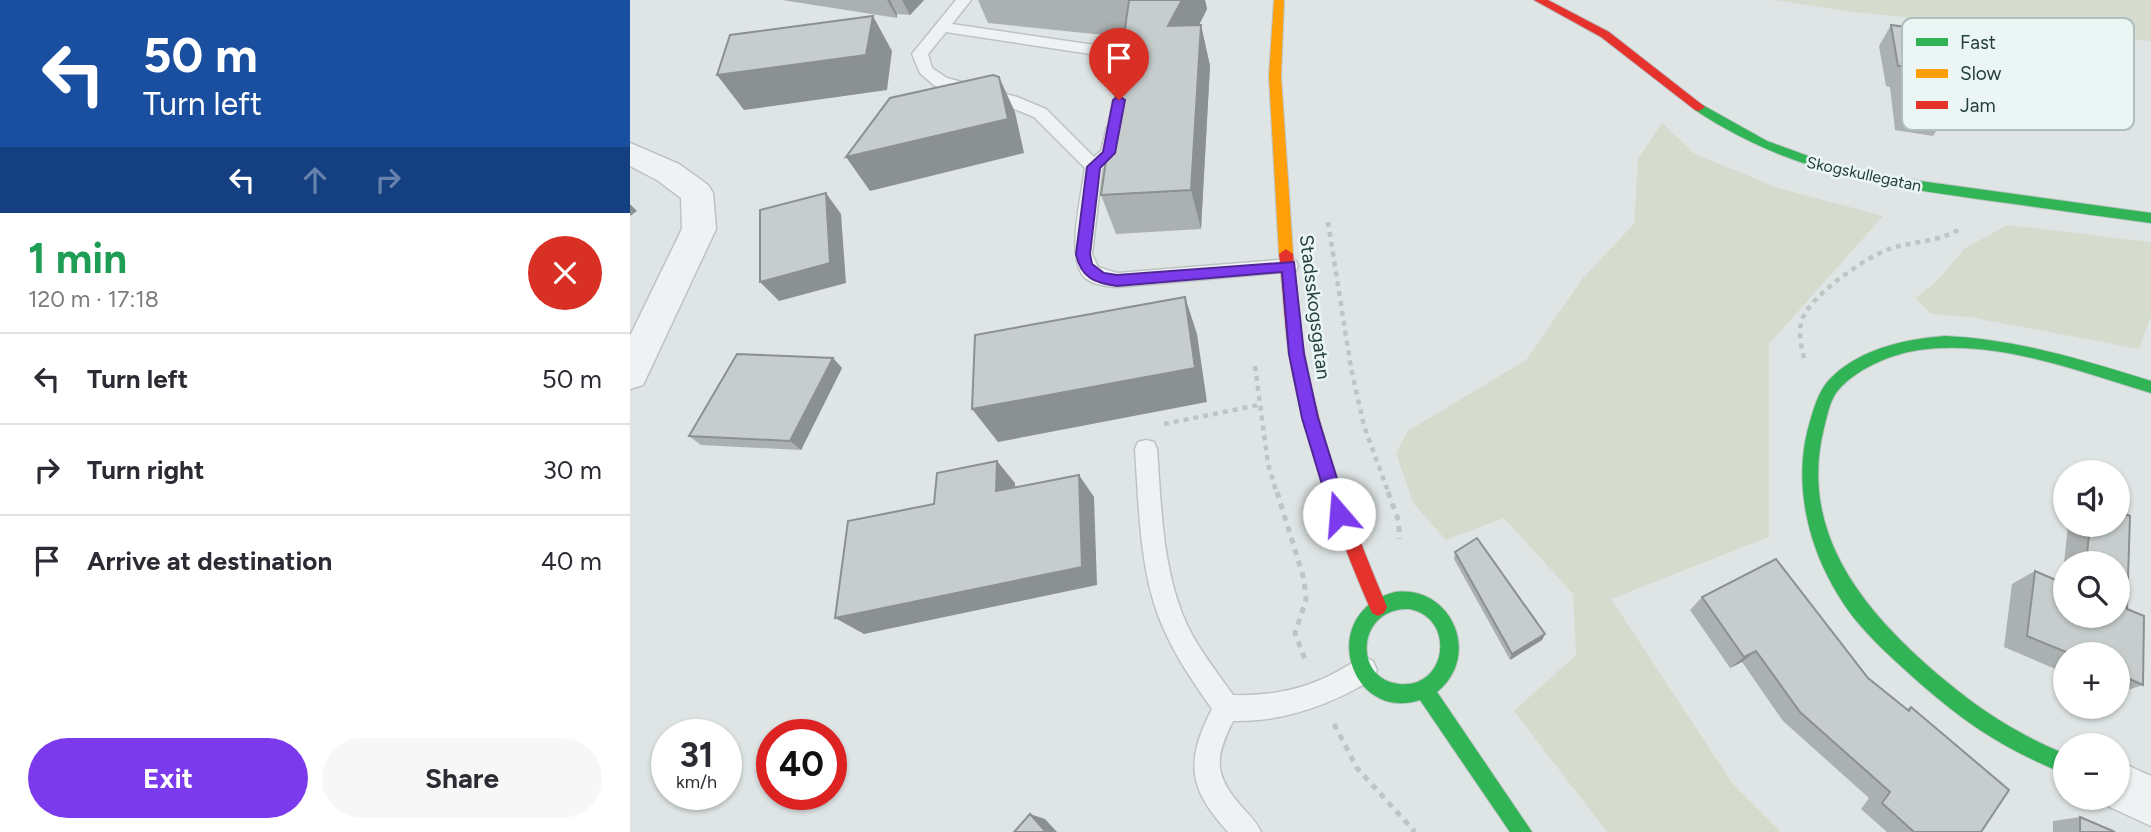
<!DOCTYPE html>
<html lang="en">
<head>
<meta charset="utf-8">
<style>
  body { margin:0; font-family:Figtree,sans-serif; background:#f7f7f7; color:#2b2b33; height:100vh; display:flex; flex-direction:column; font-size:26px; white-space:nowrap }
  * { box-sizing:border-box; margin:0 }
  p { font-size:23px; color:#7c7c81 }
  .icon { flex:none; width:38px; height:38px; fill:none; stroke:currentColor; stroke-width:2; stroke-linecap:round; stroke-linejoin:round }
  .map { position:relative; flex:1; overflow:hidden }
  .side { display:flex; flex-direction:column; background:#fff; width:630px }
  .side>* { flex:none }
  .banner { background:#1a4fa0; color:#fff; overflow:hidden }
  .tools { position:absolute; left:1423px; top:460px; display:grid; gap:14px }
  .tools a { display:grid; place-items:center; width:77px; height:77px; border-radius:50%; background:#fff; box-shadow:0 2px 5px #0004; font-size:35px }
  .speed { position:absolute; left:21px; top:719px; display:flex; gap:14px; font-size:35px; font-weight:700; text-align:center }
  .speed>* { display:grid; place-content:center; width:91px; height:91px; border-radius:50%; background:#fff; box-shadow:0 2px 5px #0004; line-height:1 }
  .speed small { font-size:18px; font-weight:400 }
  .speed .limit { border:10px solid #d22; background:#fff; color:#111 }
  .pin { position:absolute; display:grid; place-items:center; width:60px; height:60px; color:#fff; margin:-72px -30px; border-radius:50% 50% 50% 0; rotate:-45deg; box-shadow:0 0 7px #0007 }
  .pin .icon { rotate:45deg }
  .me { position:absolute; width:77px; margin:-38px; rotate:342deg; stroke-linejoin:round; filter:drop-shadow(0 0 5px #0008) }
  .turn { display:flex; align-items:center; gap:24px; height:147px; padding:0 28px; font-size:32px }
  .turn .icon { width:91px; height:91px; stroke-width:2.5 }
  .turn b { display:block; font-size:49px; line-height:60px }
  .lanes { display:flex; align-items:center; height:66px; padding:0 28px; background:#0003; justify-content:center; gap:35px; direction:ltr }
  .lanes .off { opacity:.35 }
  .round { display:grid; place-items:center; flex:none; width:74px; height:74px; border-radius:37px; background:#f7f7f7 }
  .headline { display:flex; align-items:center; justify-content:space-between; height:119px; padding:0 28px }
  h1 { font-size:42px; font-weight:700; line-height:52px; color:#1e9e55 }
  .action { display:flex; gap:14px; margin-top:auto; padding:14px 28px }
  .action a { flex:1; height:80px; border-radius:42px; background:#7c3aed; color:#fff; font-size:28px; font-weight:700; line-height:80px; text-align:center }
  .action a+a { background:#f7f7f7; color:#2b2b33 }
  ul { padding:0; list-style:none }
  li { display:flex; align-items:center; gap:21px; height:91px; padding:0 28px; border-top:2px solid #e1e1e2 }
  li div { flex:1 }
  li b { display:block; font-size:26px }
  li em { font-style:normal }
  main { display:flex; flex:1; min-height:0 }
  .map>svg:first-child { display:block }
</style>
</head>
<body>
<main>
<section class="side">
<div class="banner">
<div class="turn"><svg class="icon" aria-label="left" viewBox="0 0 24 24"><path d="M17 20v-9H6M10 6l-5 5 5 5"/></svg><div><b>50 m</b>Turn left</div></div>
<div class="lanes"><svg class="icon" aria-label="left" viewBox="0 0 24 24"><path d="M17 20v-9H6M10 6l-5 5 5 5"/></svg><svg class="icon off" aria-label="ahead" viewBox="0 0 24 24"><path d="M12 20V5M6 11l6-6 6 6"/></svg><svg class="icon off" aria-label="right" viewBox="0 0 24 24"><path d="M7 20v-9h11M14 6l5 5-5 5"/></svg></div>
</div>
<div class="headline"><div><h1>1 min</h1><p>120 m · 17:18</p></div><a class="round" style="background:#d93025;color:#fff"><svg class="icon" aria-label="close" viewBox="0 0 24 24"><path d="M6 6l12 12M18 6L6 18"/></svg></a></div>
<ul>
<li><svg class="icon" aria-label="left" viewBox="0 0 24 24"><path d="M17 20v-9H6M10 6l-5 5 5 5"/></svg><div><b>Turn left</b></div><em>50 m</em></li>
<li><svg class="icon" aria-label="right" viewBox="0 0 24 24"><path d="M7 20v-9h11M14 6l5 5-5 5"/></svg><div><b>Turn right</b></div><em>30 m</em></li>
<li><svg class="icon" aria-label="arrive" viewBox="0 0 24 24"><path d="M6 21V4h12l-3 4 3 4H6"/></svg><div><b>Arrive at destination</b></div><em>40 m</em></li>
</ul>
<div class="action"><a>Exit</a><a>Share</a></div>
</section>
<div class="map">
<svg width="1521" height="832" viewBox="0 0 1521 832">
  <rect width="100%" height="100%" fill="#dfe5e5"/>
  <path fill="#d7dbce" d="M1145,0H1521V41L1222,12Z
    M1032,123L1065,154L1148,188L1253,216L1139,344V537L981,599L1103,784L1151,832H977L884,711L946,655L943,594L874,518L816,540L783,503L766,453L778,431L896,360L953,278L1004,224L1008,159Z
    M1378,225L1521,242V316L1509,349L1339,317L1301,314L1285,298L1306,282L1335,248Z"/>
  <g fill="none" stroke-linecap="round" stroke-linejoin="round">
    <g stroke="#bdc3c3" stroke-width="3">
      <path id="lane" d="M326,0H341L322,24L478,47L499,59L502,73L500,85L492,90L484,85L486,73L484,61L474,56L316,32L298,54L302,68L317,78L387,97L416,109L464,157L471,151L477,127H489L491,131L487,153L472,169L462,254L468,267L487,273L659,259L666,261L668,266L666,271L487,287C476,286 464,285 455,278C435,258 452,195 455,168L404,117L375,105L305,86L290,73L282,54Z
        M516,440L524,442L527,449C531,503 532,562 552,613C563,643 585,669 603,695C632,696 662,692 690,680C705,674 719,664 734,657L743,661L747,670L743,679C700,705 654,722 603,721C585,757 583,774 611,806C619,815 626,821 631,832H598C558,788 555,762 582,709C561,679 541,650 528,615C509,563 509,504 505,449L508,442Z"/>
    </g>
    <g stroke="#bdc3c3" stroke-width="3">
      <path id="street" d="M0,143L49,164L78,185L83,193L86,229L13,385L0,389V336L52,229L51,198L27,180L0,166Z
        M1488,761L1521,776V826L1471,803L1468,798H1488Z"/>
    </g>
    <g stroke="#bdc3c3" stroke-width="2">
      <path id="fast" d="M1069,103L1137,141L1200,164L1268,178L1521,213V223C1468,216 1415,208 1362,201C1250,185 1162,174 1065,110L1063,107Z
        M1315,336C1386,339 1453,360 1521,381V393C1448,371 1367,339 1289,350C1261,354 1223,370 1206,393C1199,403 1197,417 1194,428C1169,528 1228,604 1298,666C1344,706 1379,730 1435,754V774C1371,747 1336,724 1284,678C1263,659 1242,640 1224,618C1181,562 1159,487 1181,418C1185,405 1189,391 1199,380C1228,349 1275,339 1315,336Z
        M765,592C822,585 852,656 807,692L902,832H880L790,700C719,723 686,613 765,592ZM779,609C826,617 818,689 769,684C722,679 727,607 779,609Z"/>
    </g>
    <g stroke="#bdc3c3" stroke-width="2">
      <path id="slow" d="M644,0H654L651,76L663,254L656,259L649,254L639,76Z"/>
    </g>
    <g stroke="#bdc3c3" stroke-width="2">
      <path id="jam" d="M904,0H918L979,32L1075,107L1069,111L1065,110L971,37Z
        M656,249L663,254C667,288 668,322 675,356C691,443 723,526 757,607L754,613L748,616L742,613C706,530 675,444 659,355C654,321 653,288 649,254Z"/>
    </g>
    <path stroke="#bdc5c5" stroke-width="4.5" stroke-dasharray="5 5" stroke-linecap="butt" d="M698,222L721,368L734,426L759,494
      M1174,358C1171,345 1167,328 1174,315C1186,292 1235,258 1259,249C1284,241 1309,242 1332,228
      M625,366L638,464L647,494
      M534,424L629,405"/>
    <path stroke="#bdc5c5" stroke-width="5" stroke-dasharray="6 6" stroke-linecap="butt" d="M647,492L674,579L676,600L665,633L676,662
      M758,492L769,522V539
      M704,724L727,768L785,832"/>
    <use href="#lane" fill="#eef2f2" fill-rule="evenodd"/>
    <use href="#street" fill="#eef2f2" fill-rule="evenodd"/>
    <use href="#fast" fill="#30b455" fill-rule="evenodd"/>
    <use href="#slow" fill="#ff9f0a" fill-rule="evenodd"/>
    <use href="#jam" fill="#e5322d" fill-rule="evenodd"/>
  </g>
  <path fill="#abb0b0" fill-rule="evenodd" d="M152,0H294L280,15L267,14V18Z
    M348,0H575L577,9L569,25H571L580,66L571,229L486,234L471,195L494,37L358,23Z
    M1319,23L1391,43L1470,103L1452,123L1315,104L1316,115L1303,136L1265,130L1260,87L1256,86L1249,46L1261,25L1314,32Z
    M203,358L212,368L171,450L71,445L59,436Z
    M1438,525H1488L1497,609L1513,685L1488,693V654H1435V673L1374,647L1382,584L1405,571L1432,582ZM1435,564H1488L1435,616Z
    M825,552L915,634L912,640L880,660L824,559Z
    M1072,597L1238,678L1276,709L1281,707L1351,832H1257L1231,809L1239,798L1153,721L1112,662L1100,668L1060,610Z
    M1450,817L1485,832H1423V821Z"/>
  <path fill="#8b9090" d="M257,0H260L267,14V18Z
    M272,0H294L280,15Z
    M552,0H575L577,9L548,67L538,26Z
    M243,16L262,51L257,90L114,110L87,75Z
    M571,25L580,66L571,229L561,190Z
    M369,77L385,112L394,153L240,191L216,157Z
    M196,193L211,214L216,283L149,301L130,282Z
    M0,204L7,211L0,216Z
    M555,297L567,334L577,402L368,442L342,409Z
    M203,358L212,368L171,450L160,441Z
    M367,461L385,483V512L366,491Z
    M449,475L464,497L467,585L234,634L205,618Z
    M915,634L912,640L880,660L882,654Z
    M1126,651L1112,662L1100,668L1114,657Z
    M400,814L415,819L427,832H416Z"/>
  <path fill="#c7cdcd" stroke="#8b9090" stroke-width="2" d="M499,0H552L538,26L571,25L561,190L471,195Z
    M243,16L236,55L87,75L100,35Z
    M1319,23L1388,32L1391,43L1451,51L1470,103L1311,81L1316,115L1278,110L1272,66H1268L1261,25L1321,33Z
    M363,75L369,77L378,119L216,157L260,98Z
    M196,193L200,263L130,282V210Z
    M555,297L565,368L342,409L345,335Z
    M107,354L203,358L160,441L59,436Z
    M367,461L366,491L449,475L452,567L205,618L218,521L304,504L307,473Z
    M1488,511L1500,516L1497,609L1514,616L1513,685L1488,674V654H1441L1397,636L1405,571L1435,584V616H1488V564H1456L1460,525H1488Z
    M847,538L915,634L882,654L825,552Z
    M1146,559L1238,678L1279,711L1281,707L1379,790L1351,832H1284L1252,803L1260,792L1170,712L1126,651L1114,657L1072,597Z
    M400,814L416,832H384Z
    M1450,817L1485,832H1450Z"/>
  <path fill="#7c3aed" stroke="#51269a" stroke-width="2" d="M489,96L495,100L485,153L470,168L460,254L462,264L474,273L487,275L664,262L674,354L688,418L718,514L715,519L709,522L703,519L701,514L672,418L659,354L652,272L487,286C465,283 451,278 446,254L457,167L473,152L483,100Z"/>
  <g text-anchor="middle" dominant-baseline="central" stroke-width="5" stroke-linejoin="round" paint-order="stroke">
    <g font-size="16" fill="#243f3f" stroke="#ebf5f4">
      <text transform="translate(1234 174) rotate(12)">Skogskullegatan</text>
    </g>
    <g font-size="19" fill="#243f3f" stroke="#ebf5f4">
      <text transform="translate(685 307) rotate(83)">Stadsskogsgatan</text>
    </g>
  </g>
  <rect x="1272" y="18" width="232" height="112" rx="10" fill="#ebf5f4" stroke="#afbebe" stroke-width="2"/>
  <rect x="1286" y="38" width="32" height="8" fill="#30b455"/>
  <rect x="1286" y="69" width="32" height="9" fill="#ff9f0a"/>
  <rect x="1286" y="101" width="32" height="8" fill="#e5322d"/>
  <g font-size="19" fill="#243f3f">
    <text x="1330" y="49">Fast</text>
    <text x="1330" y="80">Slow</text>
    <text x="1330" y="112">Jam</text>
  </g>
</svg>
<div class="tools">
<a><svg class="icon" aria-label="sound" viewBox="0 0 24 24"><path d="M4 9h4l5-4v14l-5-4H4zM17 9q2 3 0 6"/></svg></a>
<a><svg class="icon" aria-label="search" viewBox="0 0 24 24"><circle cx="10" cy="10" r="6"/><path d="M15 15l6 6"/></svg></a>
<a>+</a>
<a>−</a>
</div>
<div class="speed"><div>31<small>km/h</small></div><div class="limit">40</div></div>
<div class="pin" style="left:489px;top:100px;background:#d93025"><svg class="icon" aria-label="arrive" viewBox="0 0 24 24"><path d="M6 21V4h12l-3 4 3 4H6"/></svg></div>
<svg class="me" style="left:709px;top:514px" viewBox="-20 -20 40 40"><circle r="19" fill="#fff"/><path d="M0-13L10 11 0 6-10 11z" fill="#7c3aed"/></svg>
</div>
</main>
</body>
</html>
